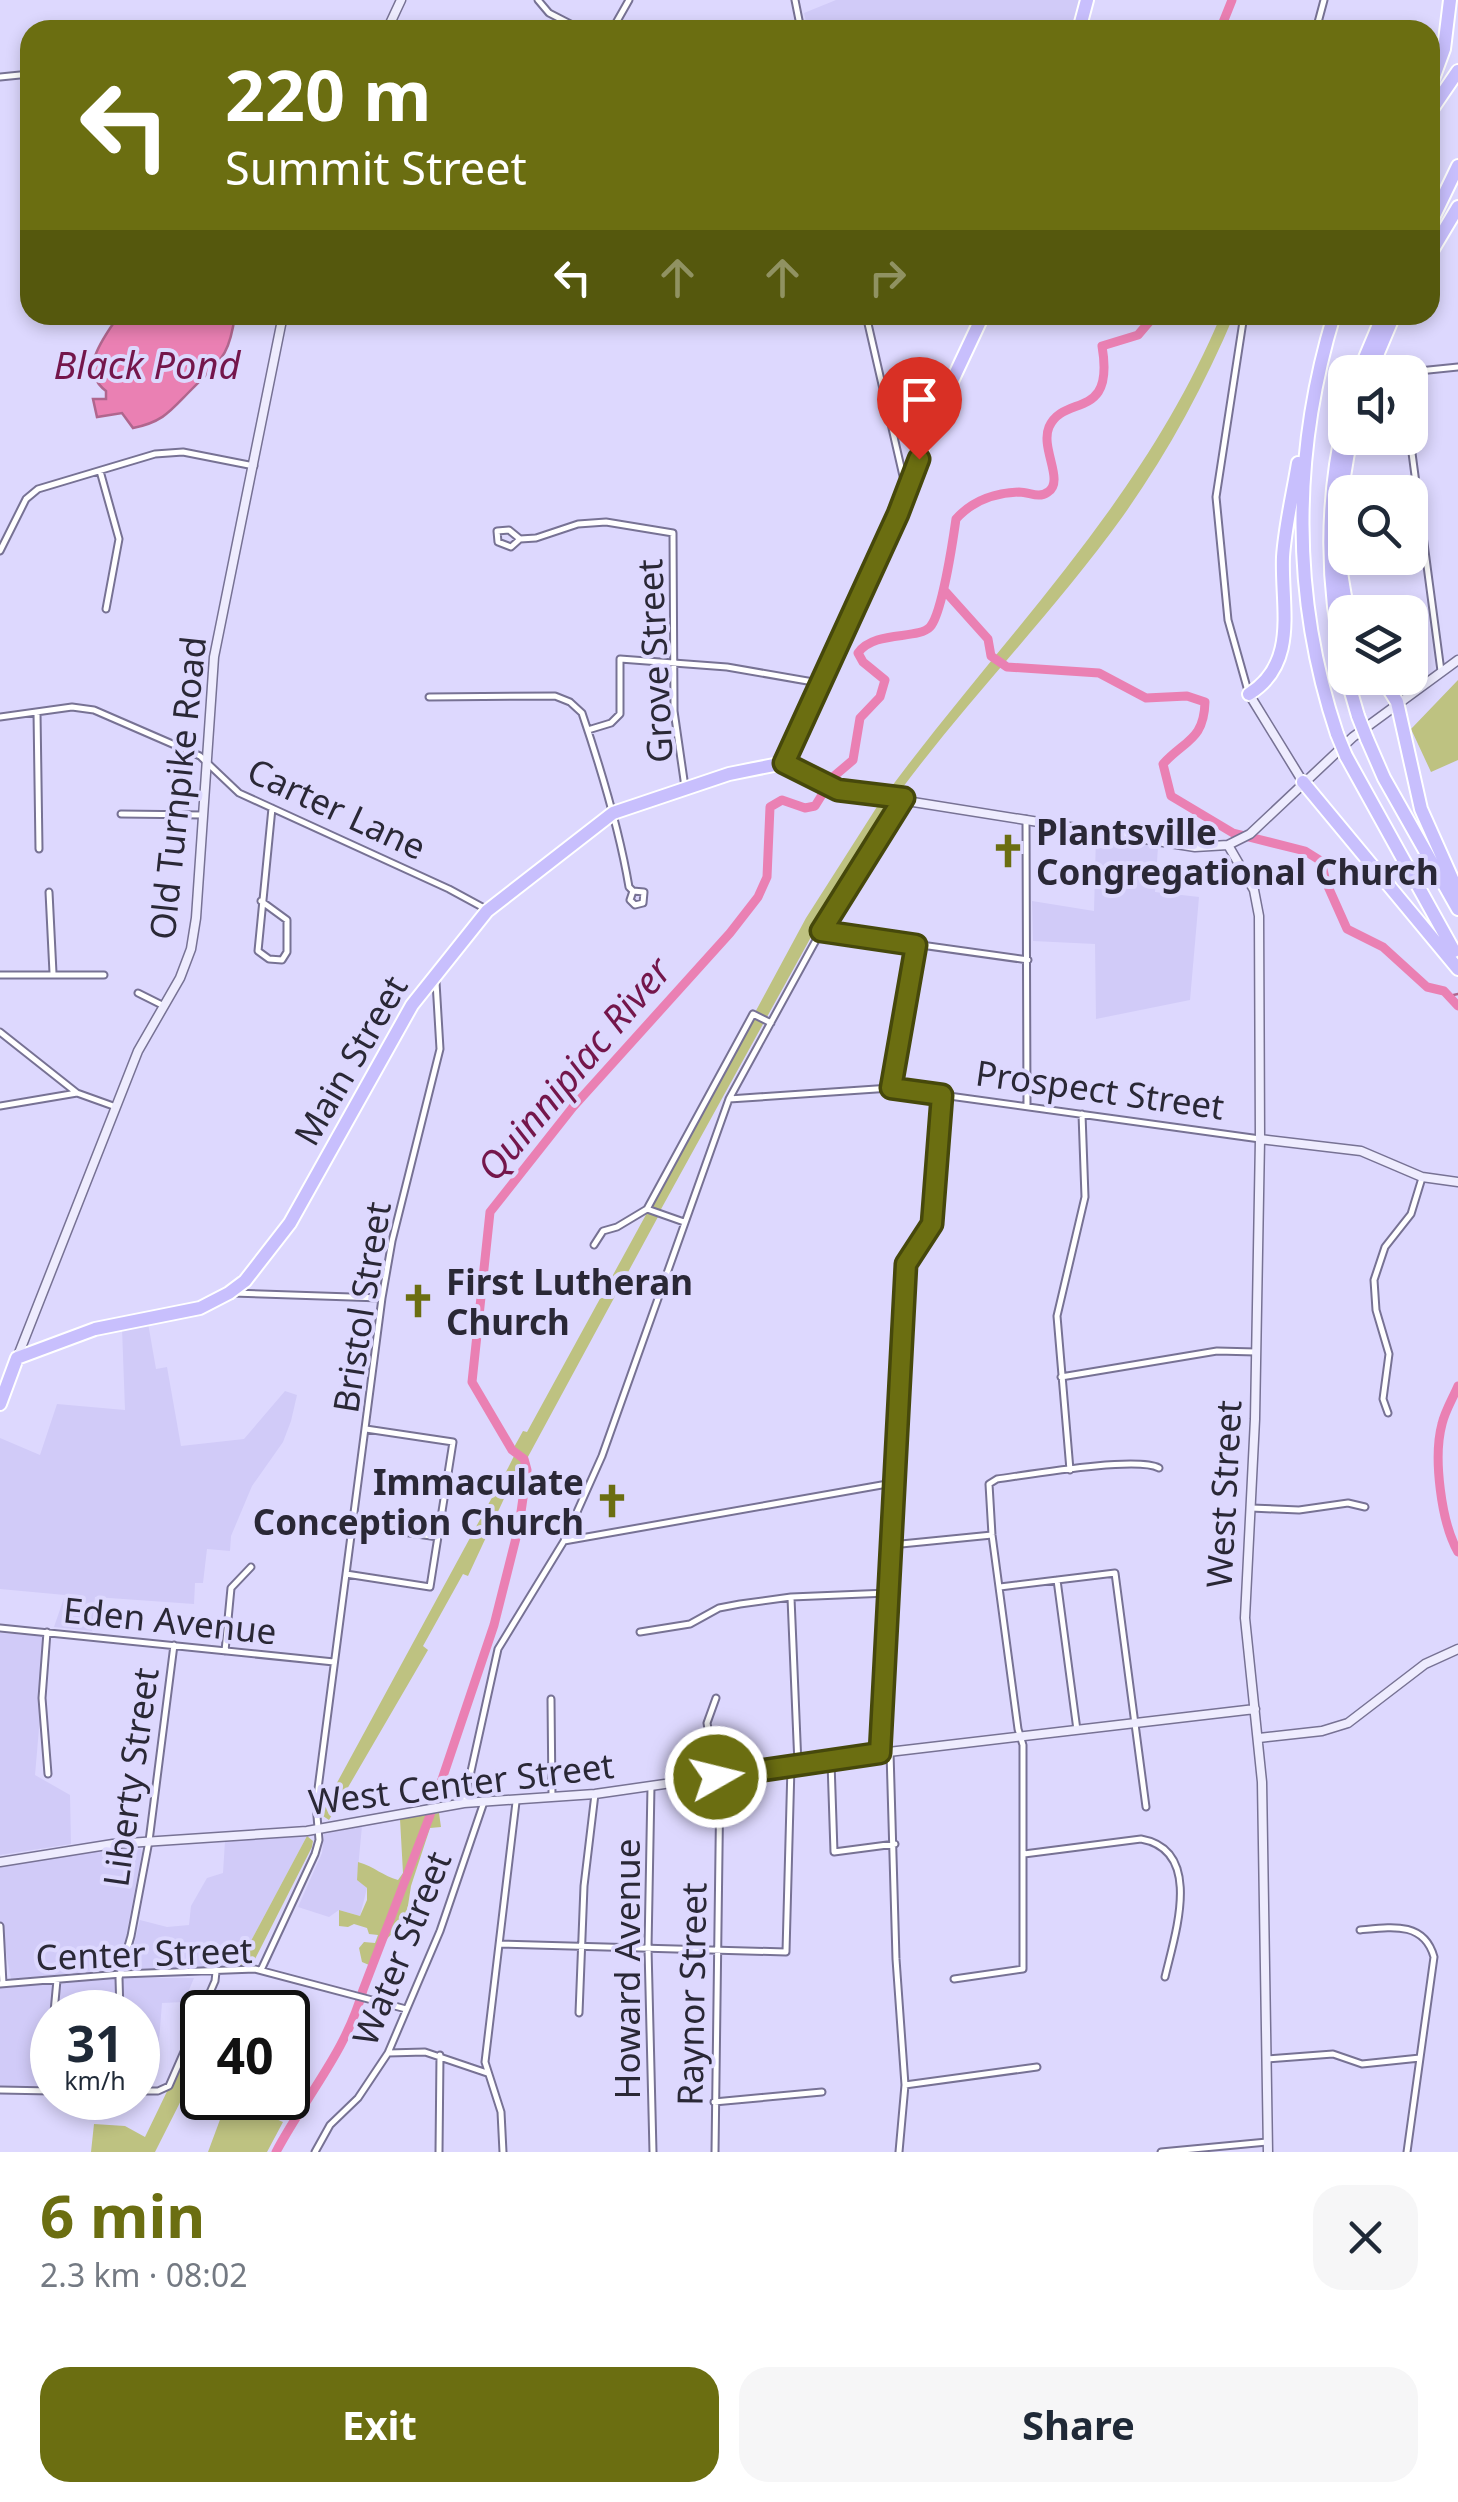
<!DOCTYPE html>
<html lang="en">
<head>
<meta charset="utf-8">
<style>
  body { margin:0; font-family:"Noto Sans",sans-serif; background:#f6f6f7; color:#1f2937; height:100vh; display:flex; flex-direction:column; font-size:38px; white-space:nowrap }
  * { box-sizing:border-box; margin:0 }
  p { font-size:32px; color:#747a83 }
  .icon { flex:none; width:55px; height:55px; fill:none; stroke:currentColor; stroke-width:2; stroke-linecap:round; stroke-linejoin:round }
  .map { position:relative; height:2152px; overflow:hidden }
  .panel { display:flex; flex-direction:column; background:#fff; flex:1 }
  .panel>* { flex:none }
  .guide { position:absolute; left:20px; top:20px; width:1420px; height:305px; border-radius:30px; box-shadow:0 5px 15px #0003; background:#6b6e11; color:#fff; overflow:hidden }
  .tools { position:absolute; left:1328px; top:355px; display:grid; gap:20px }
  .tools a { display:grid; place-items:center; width:100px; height:100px; border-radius:20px; background:#fff; box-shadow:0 5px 15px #0003; font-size:50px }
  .speed { position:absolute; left:30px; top:1990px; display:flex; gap:20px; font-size:50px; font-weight:700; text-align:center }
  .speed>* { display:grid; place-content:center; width:130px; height:130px; border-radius:50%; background:#fff; box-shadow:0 5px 15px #0003; line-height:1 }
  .speed small { font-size:25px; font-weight:400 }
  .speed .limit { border:5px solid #111; border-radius:15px; background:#fff; color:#111 }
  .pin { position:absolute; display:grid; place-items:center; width:85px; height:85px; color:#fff; margin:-102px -42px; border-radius:50% 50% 50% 0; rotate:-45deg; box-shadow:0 0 10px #0007 }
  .pin .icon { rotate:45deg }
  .me { position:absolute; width:110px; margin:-55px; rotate:82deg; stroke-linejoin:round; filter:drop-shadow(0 0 8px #0008) }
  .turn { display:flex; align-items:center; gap:35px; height:210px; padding:0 40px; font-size:45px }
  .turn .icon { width:130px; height:130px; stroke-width:2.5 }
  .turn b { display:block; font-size:70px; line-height:85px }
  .lanes { display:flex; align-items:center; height:95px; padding:0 40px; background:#0003; justify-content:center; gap:50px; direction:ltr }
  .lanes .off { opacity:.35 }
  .round { display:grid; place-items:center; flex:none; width:105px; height:105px; border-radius:30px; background:#f6f6f7 }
  .summary { display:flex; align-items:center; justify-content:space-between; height:170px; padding:0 40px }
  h1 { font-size:60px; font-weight:700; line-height:75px; color:#6b6e11 }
  .button { display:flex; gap:20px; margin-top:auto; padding:20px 40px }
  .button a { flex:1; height:115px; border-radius:30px; background:#6b6e11; color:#fff; font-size:40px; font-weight:700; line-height:115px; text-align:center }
  .button a+a { background:#f6f6f7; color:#1f2937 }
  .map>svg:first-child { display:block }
</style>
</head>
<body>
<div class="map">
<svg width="1458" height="2152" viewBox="0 0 1458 2152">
  <rect width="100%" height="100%" fill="#ddd8fe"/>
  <path fill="#d1cbf8" d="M836,0H1081L1073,30H808L804,13Z
    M1096,836L1158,847L1155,892L1199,897L1190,1000L1096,1019L1095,944L1033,941L1032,901L1094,911Z
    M148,1323L156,1369L167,1367L181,1446L244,1439L285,1391L297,1395L291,1421L283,1442L252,1486L231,1536L230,1551L207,1549L203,1583H195L194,1604L95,1597L92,1631L54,1627L65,1595L0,1589V1438L40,1455L57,1404L125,1410L122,1328Z
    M0,1633L47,1636L35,1775L70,1795L71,1844L0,1855Z
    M362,1826L357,1879L367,1888L360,1916L339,1910L329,1917L298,1907L322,1853L324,1834Z
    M307,1836L237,1967L128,1969L140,1920L167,1927L189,1925L191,1906L207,1878L223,1873L225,1841Z
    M113,1848L141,1849L142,1853L120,1969L11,1979L0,1920V1865Z
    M115,1978L117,2012H52V2087H0V1988Z
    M123,1978H194L184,2002L162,2003L159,2041L155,2048L138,2049V2012H124Z"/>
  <path fill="#bec281" d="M1221,315H1234C1204,386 1167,454 1123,516C1054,612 970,697 900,791L889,790C1008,630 1142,503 1221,315Z
    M1458,680V760L1431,772L1411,729Z
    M880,802L886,804L888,812L832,899L660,1211L650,1207L806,918Z
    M648,1211L659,1215L523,1466L527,1469L520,1490L509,1488L468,1576L463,1574L423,1646L428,1650L329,1820L320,1814L508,1468L515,1454L513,1449L523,1431L527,1432Z
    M439,1813L441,1827L430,1828L411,1886L407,1912L400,1925L384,1942L366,1992L359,1991L369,1965L362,1962L359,1948L364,1942L375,1943L378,1935L369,1934L367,1928L354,1924L348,1927L339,1926V1910L360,1916L367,1900V1888L357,1880L358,1862C375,1867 383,1876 398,1880L403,1873L400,1819Z
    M307,1836L313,1841L312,1847L254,1961L237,1967Z
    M202,2019V2059L155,2152H91L94,2124L125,2126L145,2137Z
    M228,2098L283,2122L267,2152H208Z"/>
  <path fill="#ea80b3" stroke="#b0668e" stroke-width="2.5" d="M119,315H235C229,358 220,360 192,389C171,410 164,422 133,428L122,413L97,417L93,399H106V391C77,369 104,338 119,315Z"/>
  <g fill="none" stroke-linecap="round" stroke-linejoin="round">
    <path stroke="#b0668e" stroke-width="2.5" d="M1449,996L1458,994"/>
    <path stroke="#ea80b3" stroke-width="9" d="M1220,30L1232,0
      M944,590L988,639L991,656L1007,667L1099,673L1146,698L1187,696L1205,702C1204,740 1185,740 1163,764L1171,796L1233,833L1305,851L1321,861L1326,882L1347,929L1383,947L1427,987L1444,991L1458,1006
      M1458,1386C1453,1398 1445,1411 1442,1424C1433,1457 1441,1522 1458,1552
      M276,2152C305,2097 346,2052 363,1990L429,1818L494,1625L519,1526L527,1470L524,1459L512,1450L472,1382L490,1212L573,1107L730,933L758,897L767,877L770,807L782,800L805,808L815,806L833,777L853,760L860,718L880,697L885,680L863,662L858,653C874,630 918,640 930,627C942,614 953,540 956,519C973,500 994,493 1019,492C1030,492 1038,499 1048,492C1065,481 1040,448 1049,427C1064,393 1115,422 1102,346L1138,335L1155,315"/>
    <g stroke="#777294" stroke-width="9">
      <path id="street" d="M538,0L549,13L582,30
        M795,0L801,30
        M612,30L629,0
        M1316,30L1324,0
        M0,77L30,74
        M866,315L903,476L908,482
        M1244,315L1216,497L1228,620L1248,691
        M1409,372L1458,367
        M1410,438L1441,671
        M100,471L119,539L106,609
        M520,539L509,530L497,531L498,542L511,547L520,539L536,538L578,524L606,522L673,533L674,711L685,787
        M0,551L26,499L38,489L155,454L183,452L254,466
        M429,697L555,696L570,702L582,713C601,769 619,828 629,887L633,891L630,900L635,905L643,903L644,892L633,891
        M37,712L39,849
        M0,717L72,707L94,710L200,756L239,793L449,889L484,908
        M588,730L611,723L620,714V659L727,667L819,683
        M121,814L203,815
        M1026,819L1027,1106
        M49,892L53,973
        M261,901L287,920V952L282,960L269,959L258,951L272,808
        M821,931L1028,960
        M0,975H104
        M138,993L164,1006
        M0,1032L77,1093L116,1107
        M891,1088L916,945
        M729,1099L891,1088L1260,1139
        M0,1106L77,1093
        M647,1209L684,1222
        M594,1245L603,1231L617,1227L647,1209L753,1014L771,1023
        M232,1293L381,1298
        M1061,1377L1217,1351L1256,1352
        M1388,1413L1383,1399L1389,1354L1376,1310L1374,1280L1385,1247L1411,1214L1422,1178
        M1070,1470L1057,1316L1085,1197L1082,1114
        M1251,1508L1299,1510L1348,1503L1365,1507
        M353,1525L438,1537
        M564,1541L893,1483
        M891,1545L992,1535
        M346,1574L430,1587L453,1442L366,1429
        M1057,1580L1077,1730
        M1000,1587L1115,1573L1146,1807
        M791,1598L798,1765
        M0,1628L334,1662
        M47,1632L42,1698L48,1774
        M640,1632L690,1624L719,1608L740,1604L791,1597L888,1593
        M225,1651L231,1588L251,1567
        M551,1699L552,1796
        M890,1752L896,1959L905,2085L899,2152
        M880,1753L906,1264L932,1224L942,1095
        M831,1762L834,1852L895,1844
        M716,1777L707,1723L716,1698
        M651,1786L648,1948L653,2152
        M464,1803L498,1649L564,1541L602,1456L729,1099L821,931L902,800
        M1024,1854L1141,1839C1204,1850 1175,1934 1165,1977
        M0,1926L3,1984
        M1360,1930C1391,1927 1424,1921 1434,1957L1407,2152
        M500,1944L786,1952L791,1766
        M261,1970L315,1854L319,1840L316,1804L382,1298L392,1241L440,1049L436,982
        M954,1979L1023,1969V1745L1018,1729L992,1535L989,1484L997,1479C1027,1475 1136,1456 1159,1468
        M0,1984L121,1974L255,1969L406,2009
        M54,2012L57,1980
        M120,2012L119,1978L131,1936L149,1841L174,1645
        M579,2013L584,1886L595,1794
        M388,2053L425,2052L487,2073
        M1267,2059L1333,2054L1362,2064L1420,2058
        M905,2085L1037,2067
        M0,2090L52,2091
        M138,2091H158L169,2086L215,1981L216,1972
        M714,2102L822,2092
        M315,2152L330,2125L358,2098L388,2053L440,1931L484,1802
        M439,2152L440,2055
        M503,2152L501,2112L485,2062L516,1802
        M715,2152L720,1776
        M1161,2152L1267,2142"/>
    </g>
    <g stroke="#777294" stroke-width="11">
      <path id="secondary" d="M387,30L401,0
        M1249,694L1303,782
        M784,763L838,790L1195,847L1228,845L1250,834L1353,737L1458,660
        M1228,845L1254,890L1259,916L1260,1139L1255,1419L1245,1618L1262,1782L1268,2152
        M1260,1139L1361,1151L1422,1177L1458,1182
        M17,1358L138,1051L180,978L191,949L196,918L214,657L283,315
        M1259,1738L1322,1731L1348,1723L1425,1664L1458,1649
        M0,1862L113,1844L307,1831L464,1803L595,1794L880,1753L1255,1709"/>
    </g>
    <g stroke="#fff" stroke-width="16">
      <path id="highway" d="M1079,30L1087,0
        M1430,87L1444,49L1450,0
        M1430,112L1458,71
        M1430,224L1458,166
        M1430,254L1458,207
        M1334,315C1292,453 1291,597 1337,734
        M1359,372L1383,315
        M1370,372L1394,315
        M1345,418C1325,502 1326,587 1345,670
        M1349,612C1333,557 1339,494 1351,438
        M1347,678L1358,716
        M1382,678L1397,702L1421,809L1458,892
        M1249,694C1299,663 1281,606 1283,557C1285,526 1293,494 1298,463
        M1367,739L1384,778L1458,909
        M1346,756L1454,951
        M1303,782L1458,969
        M0,1404L17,1358L95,1329L200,1308L229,1293L245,1281L290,1223L412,1005L487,911L613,813L729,774L784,763L896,518L930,428L983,315"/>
    </g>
    <use href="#street" stroke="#fff" stroke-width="5"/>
    <use href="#secondary" stroke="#eeecfe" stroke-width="8"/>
    <use href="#highway" stroke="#c8bffd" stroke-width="12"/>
    <g stroke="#fff" stroke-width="16" stroke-linecap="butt">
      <path id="highway-bridge" d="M1358,716L1367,739
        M1337,734L1346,756"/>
    </g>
    <use href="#highway-bridge" stroke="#c8bffd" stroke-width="12"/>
  </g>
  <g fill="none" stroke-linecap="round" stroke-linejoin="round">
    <g stroke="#46480b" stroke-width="25">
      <path id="route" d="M716,1777L880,1753L906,1264L932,1224L942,1095L891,1088L916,945L821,931L904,798L838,790L784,763L898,514L919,459"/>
    </g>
    <use href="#route" stroke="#6b6e11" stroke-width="18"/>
  </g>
  <defs>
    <g id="church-bare" transform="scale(2.7)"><path d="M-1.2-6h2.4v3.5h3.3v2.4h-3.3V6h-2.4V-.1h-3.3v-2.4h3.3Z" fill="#6b6e11" stroke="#ddd8fe" stroke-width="2.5" paint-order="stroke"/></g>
  </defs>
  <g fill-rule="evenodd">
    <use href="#church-bare" x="1008" y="851"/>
    <use href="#church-bare" x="418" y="1301"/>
    <use href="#church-bare" x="612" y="1501"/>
  </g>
  <g text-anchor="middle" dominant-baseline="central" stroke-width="8" stroke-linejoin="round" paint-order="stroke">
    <g font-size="35" fill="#2a2836" stroke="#ddd8fe">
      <text transform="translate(654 661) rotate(-93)">Grove Street</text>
      <text transform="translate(177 788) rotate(-84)">Old Turnpike Road</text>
      <text transform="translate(337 808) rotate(25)">Carter Lane</text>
      <text transform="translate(350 1060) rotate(-60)">Main Street</text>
      <text transform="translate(1100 1089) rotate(8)">Prospect Street</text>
      <text transform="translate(361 1307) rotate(-81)">Bristol Street</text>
      <text transform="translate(1223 1494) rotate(-87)">West Street</text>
      <text transform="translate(170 1620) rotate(6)">Eden Avenue</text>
      <text transform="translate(130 1777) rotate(-82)">Liberty Street</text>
      <text transform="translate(461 1783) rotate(-7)">West Center Street</text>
      <text transform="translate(401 1948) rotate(-68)">Water Street</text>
      <text transform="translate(144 1953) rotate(-2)">Center Street</text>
      <text transform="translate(626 1969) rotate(-90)">Howard Avenue</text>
      <text transform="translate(691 1994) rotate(-89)">Raynor Street</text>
    </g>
    <g font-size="35" font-weight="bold" fill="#2a2836" stroke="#ddd8fe" text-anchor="start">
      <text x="1036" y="831">Plantsville<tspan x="1036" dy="40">Congregational Church</tspan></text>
      <text x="446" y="1281">First Lutheran<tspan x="446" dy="40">Church</tspan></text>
      <text x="584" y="1481" text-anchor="end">Immaculate<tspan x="584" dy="40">Conception Church</tspan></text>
    </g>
    <g font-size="38" font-style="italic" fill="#74164b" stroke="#ddd8fe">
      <text x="147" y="364">Black Pond</text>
      <text transform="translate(573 1068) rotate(-50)">Quinnipiac River</text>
    </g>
  </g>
</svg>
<div class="tools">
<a><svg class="icon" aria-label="sound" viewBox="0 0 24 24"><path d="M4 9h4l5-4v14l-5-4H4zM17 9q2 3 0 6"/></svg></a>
<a><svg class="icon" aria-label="search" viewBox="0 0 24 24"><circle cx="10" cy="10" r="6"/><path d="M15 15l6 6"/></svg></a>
<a><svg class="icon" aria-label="layers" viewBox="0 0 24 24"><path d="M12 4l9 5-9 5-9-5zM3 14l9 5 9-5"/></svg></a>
</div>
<div class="speed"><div>31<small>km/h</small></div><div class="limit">40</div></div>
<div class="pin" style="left:919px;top:459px;background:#d93025"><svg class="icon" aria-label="arrive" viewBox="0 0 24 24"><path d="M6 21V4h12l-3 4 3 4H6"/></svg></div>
<svg class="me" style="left:716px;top:1777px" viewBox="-20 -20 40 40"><circle r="17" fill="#6b6e11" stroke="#fff" stroke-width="3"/><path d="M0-11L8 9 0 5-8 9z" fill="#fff"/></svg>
<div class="guide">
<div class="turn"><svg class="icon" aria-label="left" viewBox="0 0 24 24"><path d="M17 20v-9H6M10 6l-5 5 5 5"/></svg><div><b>220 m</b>Summit Street</div></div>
<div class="lanes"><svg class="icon" aria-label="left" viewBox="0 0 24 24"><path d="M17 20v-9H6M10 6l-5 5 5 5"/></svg><svg class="icon off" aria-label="ahead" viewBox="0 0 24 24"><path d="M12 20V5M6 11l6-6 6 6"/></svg><svg class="icon off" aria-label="ahead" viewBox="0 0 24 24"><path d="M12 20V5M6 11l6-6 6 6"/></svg><svg class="icon off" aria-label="right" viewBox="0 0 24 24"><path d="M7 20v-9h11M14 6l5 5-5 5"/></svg></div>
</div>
</div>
<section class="panel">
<div class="summary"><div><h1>6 min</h1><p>2.3 km · 08:02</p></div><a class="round"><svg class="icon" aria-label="close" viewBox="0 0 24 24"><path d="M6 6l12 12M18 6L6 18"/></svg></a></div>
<div class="button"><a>Exit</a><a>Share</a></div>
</section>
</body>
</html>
